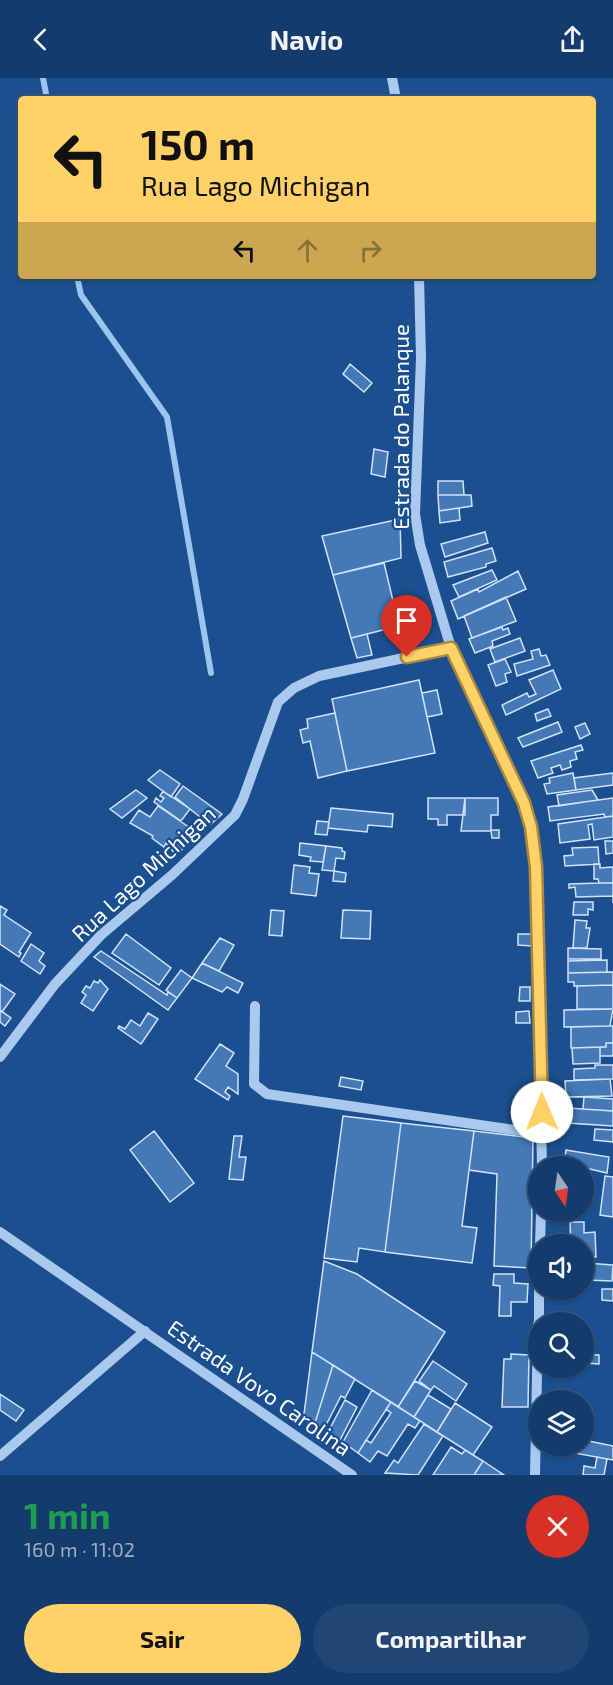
<!DOCTYPE html>
<html lang="pt">
<head>
<meta charset="utf-8">
<style>
  body { margin:0; font-family:"Exo 2",sans-serif; background:#214673; color:#f1f3f6; height:100vh; display:flex; flex-direction:column; font-size:22px; white-space:nowrap }
  * { box-sizing:border-box; margin:0 }
  p { font-size:20px; color:#9dadc1 }
  .icon { flex:none; width:33px; height:33px; fill:none; stroke:currentColor; stroke-width:2; stroke-linecap:round; stroke-linejoin:round }
  .map { position:relative; height:1397px; overflow:hidden }
  .details { display:flex; flex-direction:column; background:#143b6b; flex:1 }
  .details>* { flex:none }
  .hud { position:absolute; left:18px; top:18px; width:578px; height:183px; border-radius:6px; box-shadow:0 2px 4px #0004,0 0 0 2px #33557e; background:#ffd166; color:#111; overflow:hidden }
  .needle { width:39px; rotate:167deg }
  .fabs { position:absolute; left:528px; top:1078px; display:grid; gap:12px }
  .fabs a { display:grid; place-items:center; width:66px; height:66px; border-radius:50%; background:#143b6b; box-shadow:0 2px 4px #0004,0 0 0 2px #33557e; font-size:30px }
  .pin { position:absolute; display:grid; place-items:center; width:51px; height:51px; color:#fff; margin:-62px -26px; border-radius:50% 50% 50% 0; rotate:-45deg; box-shadow:0 0 6px #0007 }
  .pin .icon { rotate:45deg }
  .me { position:absolute; width:66px; margin:-33px; rotate:359deg; stroke-linejoin:round; filter:drop-shadow(0 0 4px #0008) }
  .turn { display:flex; align-items:center; gap:21px; height:126px; padding:0 24px; font-size:27px }
  .turn .icon { width:78px; height:78px; stroke-width:2.5 }
  .turn b { display:block; font-size:42px; line-height:51px }
  .lanes { display:flex; align-items:center; height:57px; padding:0 24px; background:#0003; justify-content:center; gap:30px; direction:ltr }
  .lanes .off { opacity:.35 }
  .round { display:grid; place-items:center; flex:none; width:63px; height:63px; border-radius:32px; background:#214673 }
  .summary { display:flex; align-items:center; justify-content:space-between; height:102px; padding:0 24px }
  h1 { font-size:36px; font-weight:700; line-height:45px; color:#1e9e55 }
  .button { display:flex; gap:12px; margin-top:auto; padding:12px 24px }
  .button a { flex:1; height:69px; border-radius:36px; background:#ffd166; color:#111; font-size:24px; font-weight:700; line-height:69px; text-align:center }
  .button a+a { background:#214673; color:#f1f3f6 }
  header { display:flex; justify-content:space-between; align-items:center; height:78px; padding:0 24px; background:#143b6b; font-size:27px; font-weight:700 }
  .map>svg:first-child { display:block }
</style>
</head>
<body>
<header><svg class="icon" aria-label="back" viewBox="0 0 24 24"><path d="M15 5l-7 7 7 7"/></svg>Navio<svg class="icon" aria-label="share" viewBox="0 0 24 24"><path d="M12 15V3M7 8l5-5 5 5M5 13v7h14v-7"/></svg></header>
<div class="map">
<svg width="613" height="1397" viewBox="0 0 613 1397">
  <rect width="100%" height="100%" fill="#1b4f8f"/>
  <g fill="none" stroke-linecap="round" stroke-linejoin="round">
    <path stroke="#9cc4f0" stroke-width="6" d="M43,0L47,21
      M77,198L81,217L167,339L211,595"/>
  </g>
  <path fill="#4478b7" stroke="#cfe3fa" stroke-width="1.5" d="M350,286L372,305L364,314L343,296Z
    M374,371L388,374L385,399L371,396Z
    M438,403H463L464,417H438Z
    M438,417H471L472,428L439,433Z
    M459,430L460,442L440,445L439,433Z
    M400,441L401,480L333,497L322,458Z
    M485,454L488,465L445,479L441,466Z
    M492,470L496,483L486,486V489L448,499L444,484Z
    M384,485L399,548L351,560L333,497Z
    M492,492L497,502L459,519L453,507Z
    M518,493L526,511L458,541L451,523L478,511L479,514Z
    M506,519L516,543L472,560L464,538Z
    M502,549L503,552L508,550L510,556L492,563L493,568L475,575L469,561Z
    M367,556L372,577L357,580L351,560Z
    M520,560L525,573L495,584L490,571Z
    M539,571L541,578L546,577L550,587L517,598L514,586L533,581L531,573Z
    M505,581L511,594L505,596L507,604L496,608L488,587Z
    M553,592L561,611L506,637L502,627L527,615L529,619L536,616L529,602Z
    M419,602L435,675L347,693L332,621Z
    M437,612L442,636L427,639L422,615Z
    M548,631L551,638L537,643L535,636Z
    M335,635L347,693L318,700L310,663L303,665L300,652L308,650L307,641Z
    M558,644L562,654L523,669L518,660Z
    M585,645L590,656L580,661L575,649Z
    M581,667L583,672L575,674L577,681L570,683L571,689L562,692L560,687L551,690L553,695L538,700L531,683Z
    M160,692L180,706L171,719L148,702Z
    M573,695L576,712L547,716L544,706L550,705L549,700Z
    M613,695V707L576,712L574,700Z
    M183,708L222,736L211,746L200,739L175,719Z
    M136,712L147,720L122,740L110,731Z
    M592,712L598,722L559,728L557,717Z
    M163,713L190,731L181,743L154,724L156,720L161,724L164,720L160,718Z
    M428,720H465V737H447V747H438V741H428Z
    M465,720H498V737H491V752H499V760H492L491,753H461Z
    M613,720V738L605,739L604,736L550,743L548,729Z
    M158,728L199,756L176,777L166,765L164,769L152,760L153,758L130,745L139,732L150,739Z
    M331,730L393,736L392,749L368,747L367,754L328,750Z
    M613,738V759L594,762L592,746L588,747L590,761L560,765L558,746Z
    M317,743L329,744L327,757L315,756Z
    M605,763H613V775L606,776Z
    M300,765L326,768L323,784L310,783L311,779L299,777Z
    M326,768L342,770V773L345,774L344,781L336,780L334,793L322,792Z
    M598,769L599,786L565,788L564,778L573,777L572,770Z
    M594,786H600V790L613,789V805H599L598,801H594Z
    M294,787L310,789L309,795L319,796L316,818L291,815Z
    M334,793L346,795L345,804L333,803Z
    M599,805H613V825V818L576,819L575,809L569,810V806Z
    M574,824H593V832L588,831V837H573Z
    M0,828L7,832L4,837L31,855L19,874L21,875L19,879L0,866Z
    M271,832L284,833L282,858L269,857Z
    M343,832L371,833L370,861L341,860Z
    M575,842L587,843L586,850H590L587,870H573Z
    M126,856L171,890L159,907L112,875Z
    M518,856H532V868L518,867Z
    M220,860L234,867L219,893L202,885Z
    M31,866L44,875L39,883L45,888L40,896L21,883Z
    M568,870L601,871V881H568Z
    M101,873L167,917L168,914L177,920L168,932L94,879Z
    M607,882V894L568,895V883Z
    M202,885L243,905L238,915L227,909L222,914L192,900Z
    M181,892L192,900L177,920L166,912Z
    M613,894V907L574,908V904H568V895Z
    M100,902L108,911L93,933L81,925L86,917L82,914L86,908L90,910L94,903L98,905Z
    M0,906L15,916L2,934L0,932Z
    M613,907V931H577V908Z
    M520,909H530V923H519Z
    M613,931L610,948L564,949V932Z
    M0,932L11,940L5,948L0,944Z
    M529,933L530,945H516V934Z
    M148,935L158,941L141,966L118,950L119,948L125,951L131,942L140,948Z
    M610,948H613V965H606V969L571,970V949Z
    M606,965H613V978H600V969H606Z
    M220,966L234,975L226,988L238,996V1016L228,1009L225,1014L230,1018L228,1022L195,1001Z
    M600,969V985L573,986L572,970Z
    M595,987H613V1001L574,1002V991L595,990Z
    M341,999L363,1003L361,1012L339,1008Z
    M610,1001L612,1018L566,1019L565,1003Z
    M584,1019L613,1021V1033L583,1031Z
    M568,1030L613,1033V1048L567,1045Z
    M343,1038L401,1045L385,1174L359,1170L357,1184L324,1180Z
    M401,1045L474,1053L462,1148L477,1150L472,1185L385,1174Z
    M595,1051L613,1052V1064L594,1062Z
    M154,1053L194,1105L170,1124L130,1072Z
    M474,1053L533,1060L531,1190L494,1188L497,1096L469,1092Z
    M234,1058H242L239,1079H246L243,1102L229,1101Z
    M566,1072L609,1079L607,1095L564,1085Z
    M605,1098L613,1099V1139L600,1137Z
    M570,1144H584V1155L595,1154L596,1179H584V1167H571Z
    M324,1183L357,1196L445,1254L398,1329L312,1274Z
    M586,1185L613,1187L612,1203L585,1202Z
    M494,1196H514V1205L528,1206L527,1224H511V1238H499L500,1208L493,1207Z
    M602,1211H613V1223L602,1222Z
    M312,1274L333,1287L315,1345L304,1336Z
    M511,1276L529,1277L528,1329H502L504,1281H511Z
    M584,1276L599,1277V1286L584,1285Z
    M433,1283L467,1306L456,1323L434,1308L431,1312L419,1303Z
    M333,1287L355,1301L345,1320L341,1318L324,1351L315,1345Z
    M415,1303L431,1312L414,1339L398,1329Z
    M372,1312L391,1324L358,1375L343,1364Z
    M0,1316L24,1332L16,1343L0,1332Z
    M428,1317L451,1331L437,1354L414,1339Z
    M345,1322L357,1329L340,1362L328,1354Z
    M391,1324L420,1343L415,1350L408,1346L387,1378L378,1373L370,1384L358,1375L366,1362L371,1365L391,1335L386,1331Z
    M455,1325L492,1349L473,1377L437,1354Z
    M424,1346L443,1358L418,1397L385,1395L394,1382L398,1385Z
    M584,1362L613,1368V1382L574,1375L575,1368H584Z
    M451,1369L462,1376L465,1372L483,1383L474,1397H433Z
    M597,1379L607,1381L604,1397H583L584,1388L595,1390Z
    M483,1383L504,1397H474Z"/>
  <g fill="none" stroke-linecap="round" stroke-linejoin="round">
    <path stroke="#a9c9ee" stroke-width="10" d="M392,0L396,21
      M419,198L421,280L415,436L420,467L451,570L524,725L531,749L536,789L542,1089
      M255,928L254,1006L267,1016L542,1056
      M0,979L55,906L101,857L172,797L235,737L243,721L278,624L294,610L319,598L451,570
      M0,1154L352,1397
      M540,1167L541,1134
      M539,1245V1212
      M0,1378L145,1253
      M535,1397L538,1246"/>
  </g>
  <g fill="none" stroke-linecap="round" stroke-linejoin="round">
    <g stroke="#a68842" stroke-width="15">
      <path id="route" d="M407,579L451,570L524,725L531,749L536,789L542,1034"/>
    </g>
    <use href="#route" stroke="#ffd166" stroke-width="10"/>
  </g>
  <g text-anchor="middle" dominant-baseline="central" stroke-width="4.5" stroke-linejoin="round" paint-order="stroke">
    <g font-size="22" fill="#fff" stroke="#1b4f8f">
      <text transform="translate(400 349) rotate(-90)">Estrada do Palanque</text>
      <text transform="translate(143 795) rotate(-43)">Rua Lago Michigan</text>
      <text transform="translate(260 1309) rotate(35)">Estrada Vovo Carolina</text>
    </g>
  </g>
</svg>
<div class="fabs">
<a><svg class="needle" viewBox="-14 -14 28 28"><path d="M0-13l5 13h-10z" fill="#e53935"/><path d="M0 13l5-13h-10z" fill="#9dadc1"/></svg></a>
<a><svg class="icon" aria-label="sound" viewBox="0 0 24 24"><path d="M4 9h4l5-4v14l-5-4H4zM17 9q2 3 0 6"/></svg></a>
<a><svg class="icon" aria-label="search" viewBox="0 0 24 24"><circle cx="10" cy="10" r="6"/><path d="M15 15l6 6"/></svg></a>
<a><svg class="icon" aria-label="layers" viewBox="0 0 24 24"><path d="M12 4l9 5-9 5-9-5zM3 14l9 5 9-5"/></svg></a>
</div>
<div class="pin" style="left:407px;top:579px;background:#d93025"><svg class="icon" aria-label="arrive" viewBox="0 0 24 24"><path d="M6 21V4h12l-3 4 3 4H6"/></svg></div>
<svg class="me" style="left:542px;top:1034px" viewBox="-20 -20 40 40"><circle r="19" fill="#fff"/><path d="M0-13L10 11 0 6-10 11z" fill="#ffd166"/></svg>
<div class="hud">
<div class="turn"><svg class="icon" aria-label="left" viewBox="0 0 24 24"><path d="M17 20v-9H6M10 6l-5 5 5 5"/></svg><div><b>150 m</b>Rua Lago Michigan</div></div>
<div class="lanes"><svg class="icon" aria-label="left" viewBox="0 0 24 24"><path d="M17 20v-9H6M10 6l-5 5 5 5"/></svg><svg class="icon off" aria-label="ahead" viewBox="0 0 24 24"><path d="M12 20V5M6 11l6-6 6 6"/></svg><svg class="icon off" aria-label="right" viewBox="0 0 24 24"><path d="M7 20v-9h11M14 6l5 5-5 5"/></svg></div>
</div>
</div>
<section class="details">
<div class="summary"><div><h1>1 min</h1><p>160 m · 11:02</p></div><a class="round" style="background:#d93025;color:#fff"><svg class="icon" aria-label="close" viewBox="0 0 24 24"><path d="M6 6l12 12M18 6L6 18"/></svg></a></div>
<div class="button"><a>Sair</a><a>Compartilhar</a></div>
</section>
</body>
</html>
